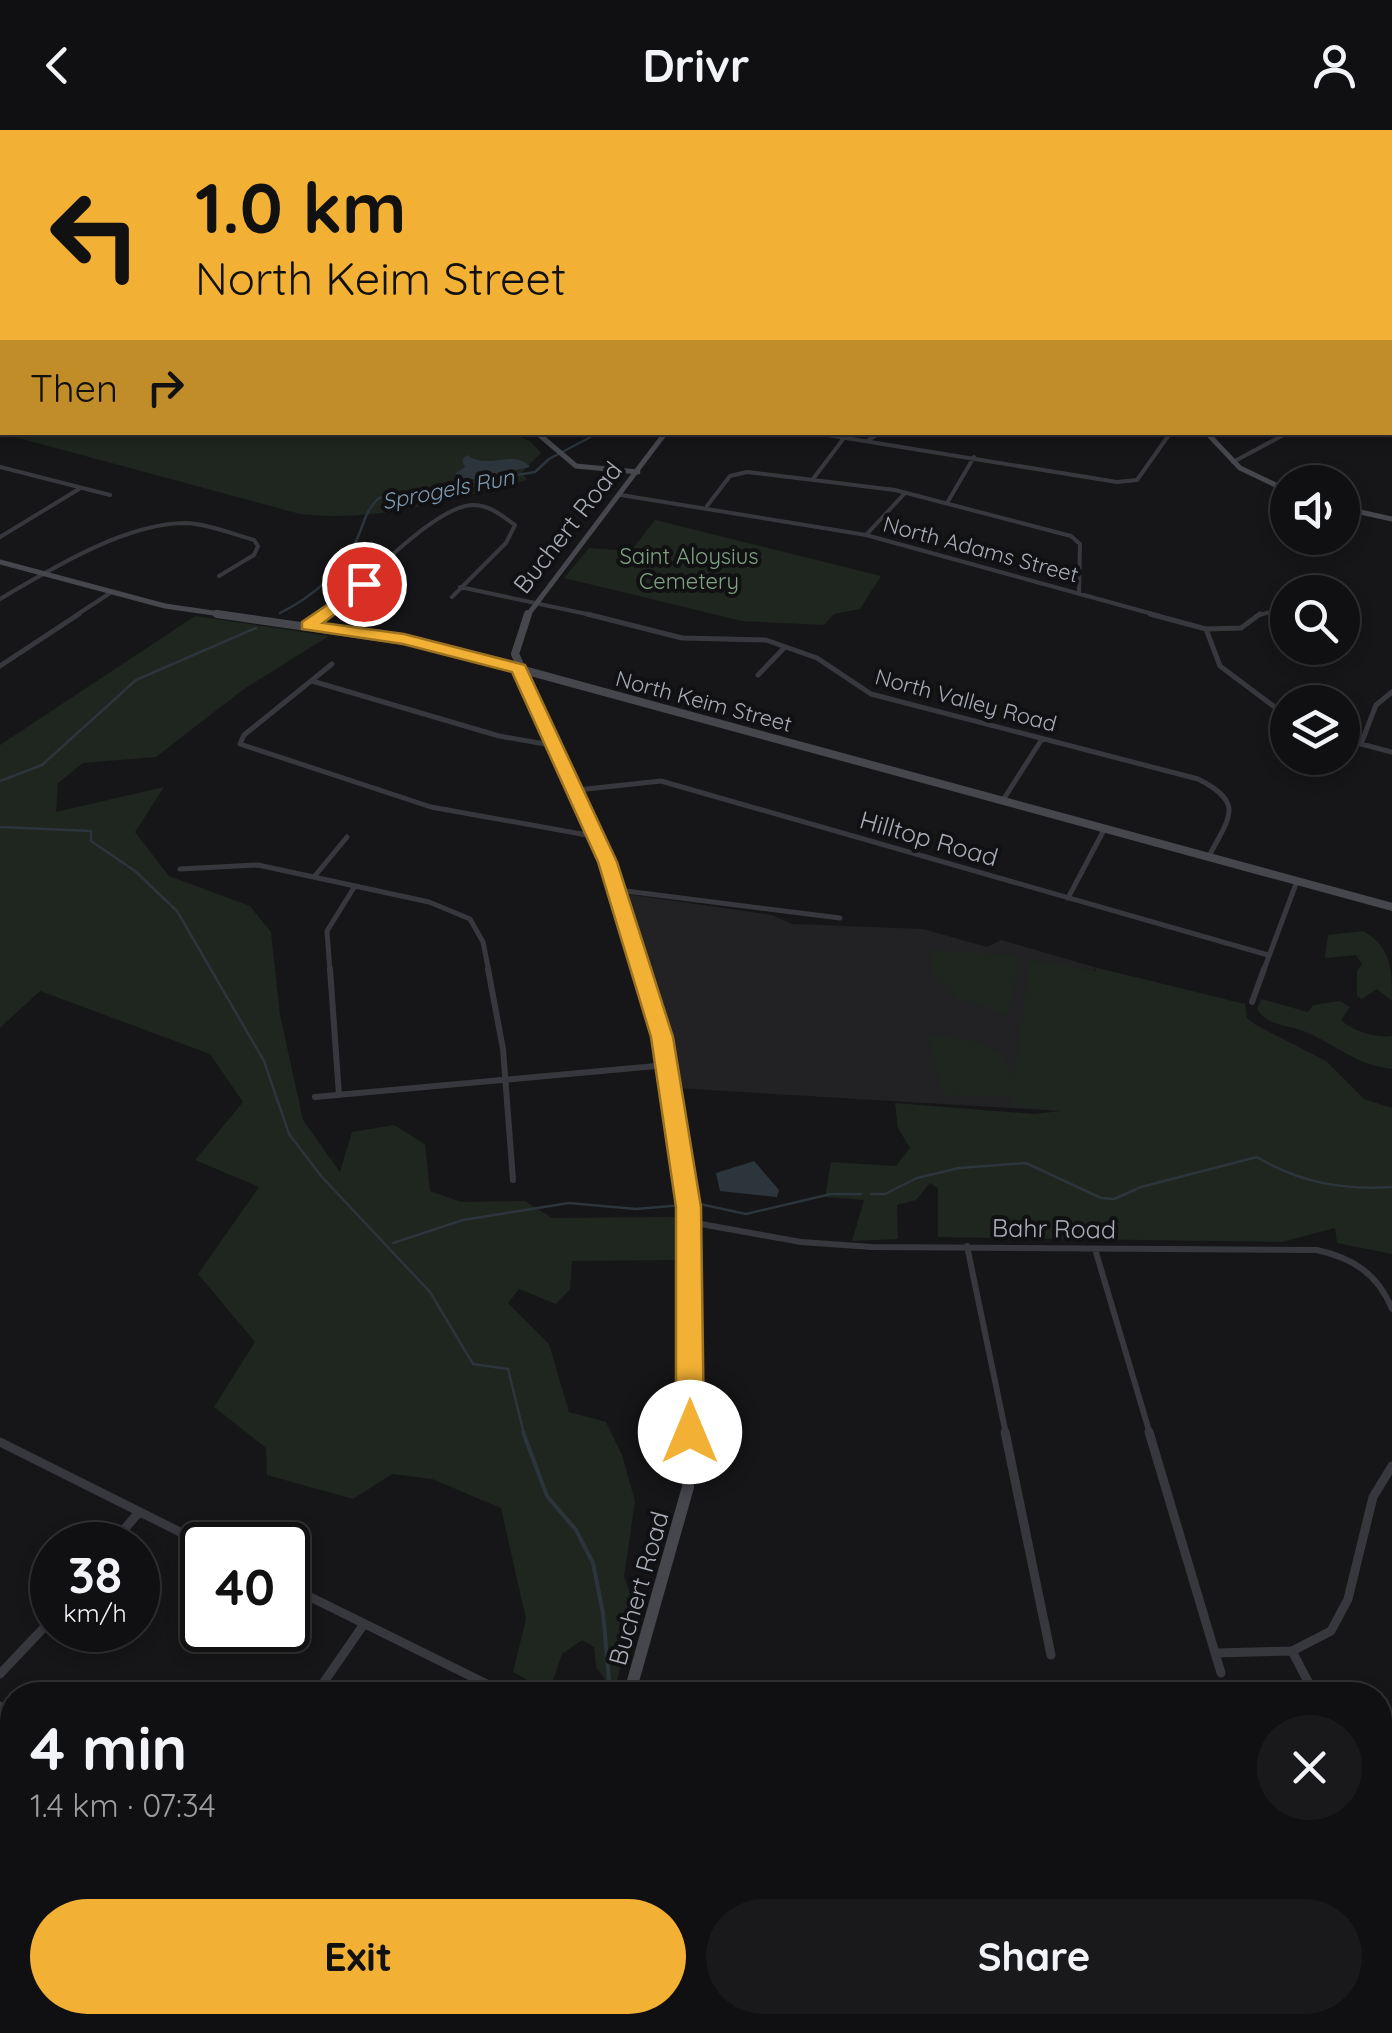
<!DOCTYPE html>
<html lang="en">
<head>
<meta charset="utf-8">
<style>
  body { margin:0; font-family:Quicksand,sans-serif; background:#19191b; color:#f1f3f6; height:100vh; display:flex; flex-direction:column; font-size:38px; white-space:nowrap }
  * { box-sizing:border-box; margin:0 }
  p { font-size:32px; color:#9c9d9f }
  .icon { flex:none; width:55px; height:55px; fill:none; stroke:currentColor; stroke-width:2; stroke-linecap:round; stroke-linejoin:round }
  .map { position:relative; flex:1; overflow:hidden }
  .details { position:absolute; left:0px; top:1552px; width:1392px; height:352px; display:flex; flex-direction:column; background:#101012; border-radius:40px 40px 0 0; box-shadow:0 5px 15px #0003,0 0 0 2px #303032 }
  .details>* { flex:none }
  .guide { position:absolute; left:0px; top:0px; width:1392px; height:305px; box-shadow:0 5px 15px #0003,0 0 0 2px #303032; background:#f2b134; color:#111; overflow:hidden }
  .controls { position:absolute; left:1270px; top:335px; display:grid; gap:20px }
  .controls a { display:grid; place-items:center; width:90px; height:90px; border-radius:50%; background:#101012; box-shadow:0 5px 15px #0003,0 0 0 2px #303032; font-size:50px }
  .speed { position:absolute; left:30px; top:1392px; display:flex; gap:20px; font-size:50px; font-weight:700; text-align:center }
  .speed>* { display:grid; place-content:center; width:130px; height:130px; border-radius:50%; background:#101012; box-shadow:0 5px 15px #0003,0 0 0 2px #303032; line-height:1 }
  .speed small { font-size:25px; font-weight:400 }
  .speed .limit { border:5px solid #111; border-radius:15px; background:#fff; color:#111 }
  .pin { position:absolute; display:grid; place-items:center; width:85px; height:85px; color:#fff; margin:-42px; border:5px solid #fff; border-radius:50%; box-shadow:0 2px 10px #0007 }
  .me { position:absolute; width:110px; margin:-55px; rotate:0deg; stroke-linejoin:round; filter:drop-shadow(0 0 8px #0008) }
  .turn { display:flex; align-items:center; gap:35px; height:210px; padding:0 30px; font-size:45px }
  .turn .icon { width:130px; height:130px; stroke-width:2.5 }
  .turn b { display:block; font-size:70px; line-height:85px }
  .then { display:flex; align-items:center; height:95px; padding:0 30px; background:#0003; gap:20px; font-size:38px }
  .round { display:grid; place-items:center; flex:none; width:105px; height:105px; border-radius:52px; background:#19191b }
  .summary { display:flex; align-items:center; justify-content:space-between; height:170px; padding:0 30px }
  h1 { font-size:60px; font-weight:700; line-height:75px }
  .button { display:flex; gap:20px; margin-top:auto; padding:20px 30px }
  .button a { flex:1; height:115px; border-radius:60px; background:#f2b134; color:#111; font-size:40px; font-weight:700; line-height:115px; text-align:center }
  .button a+a { background:#19191b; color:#f1f3f6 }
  header { display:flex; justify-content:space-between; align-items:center; height:130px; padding:0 30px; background:#101012; font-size:45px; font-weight:700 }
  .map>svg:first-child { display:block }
</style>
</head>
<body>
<header><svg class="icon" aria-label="back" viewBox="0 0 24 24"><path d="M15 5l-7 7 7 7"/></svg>Drivr<svg class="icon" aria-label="person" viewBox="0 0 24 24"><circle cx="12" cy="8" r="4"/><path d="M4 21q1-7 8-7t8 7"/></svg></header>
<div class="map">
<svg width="1392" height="1903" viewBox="0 0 1392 1903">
  <rect width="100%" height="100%" fill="#161618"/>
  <path fill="#222225" d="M626,764L772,785L792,794L923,799L987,817L1001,810L1094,837L1095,983L676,958Z"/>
  <path fill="#1e261f" d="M2,128V302H508L530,311L541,323L522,342L527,350C453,369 377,393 300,384L0,303Z
    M655,390L881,446L860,479L834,484L824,495L742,491L564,448L589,418L631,421Z
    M195,486L329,506L244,559L156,627L83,633L58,653L56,682L164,657L135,702L169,746L250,776L271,802L280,885L303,990L340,1042L352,1002L394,995L425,1014L430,1061L461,1072L525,1071L552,1088L678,1087L681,1130L572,1131L570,1159L556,1174L519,1159L508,1173L549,1214L569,1282L606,1292L622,1325L635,1371L624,1447L636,1477L614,1562L596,1537L594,1517L582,1510L562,1524L549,1562L513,1542L526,1489L501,1378L432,1349L392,1344L353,1369L267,1345L266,1318L214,1277L255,1212L198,1144L259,1057L195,1030L243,972L210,924L40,861L0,898V615Z
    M1363,801C1392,818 1392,839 1392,871L1377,859L1362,869L1357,866V841L1362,834L1356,825L1325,828L1328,805Z
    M930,820L1015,825L1019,831L1008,885L958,868L932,843Z
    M1030,830L1096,841L1094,837L1245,874L1247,888L1256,895L1326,931L1364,969L1392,978V1124L1337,1113L1335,1098L1282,1112L938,1107V1058L930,1053L916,1070L897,1075L898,1109L852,1111L864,1070L825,1067L831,1032L896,1036L910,1018L898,998L895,973L1034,984L1061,981L1013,975V967L943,965L928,906C966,908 1002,909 1014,949Z
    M1261,869L1308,882L1313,875L1340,871L1350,877L1341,890C1354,902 1375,908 1392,906V939C1356,935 1338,916 1306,902C1288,894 1268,897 1257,879Z
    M648,1893H783L792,1903H649Z"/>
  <path fill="#2c353c" d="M467,325C490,341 513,318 530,337L464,351L456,343L465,337L462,330Z
    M754,1031L779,1060L777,1067L720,1061L716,1043Z"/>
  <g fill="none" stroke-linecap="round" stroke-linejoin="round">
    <path stroke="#2c353c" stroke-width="2.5" d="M280,483C312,467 340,443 356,411C364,395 365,380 379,368L535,342L549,329L600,302
      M0,651L42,635L136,550L256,498
      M0,697L91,701V711L135,741L177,781L264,931L289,1004L321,1046L430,1162L473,1234L508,1239L524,1304
      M871,1064H885L917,1048L959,1038L1026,1033L1101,1068L1114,1069L1141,1057L1257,1027C1300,1053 1343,1060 1392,1057
      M695,1073L746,1084L831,1064H861
      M393,1113L463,1090L569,1073L636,1079L682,1075"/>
    <path stroke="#2c353c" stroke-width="4" d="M523,1302L547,1366L576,1400L593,1433L603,1483L609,1549L605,1565
      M739,1892L750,1903"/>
    <path stroke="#37383d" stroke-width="2.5" d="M96,0L103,2
      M175,0L182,2
      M332,0L338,2
      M385,0L394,1
      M464,0L485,2
      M706,0L724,2
      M579,2L583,0
      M625,2L630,0
      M681,2L685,0"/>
    <path stroke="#37383d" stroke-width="4" d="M809,302L1117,352L1137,350L1171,302
      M867,311L881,302
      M1233,332L1289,302
      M0,337L110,365
      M813,349L844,308
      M621,365L866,405L1160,486
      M947,373L974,327
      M707,376L730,346L747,342L895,360L1071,406L1080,414L1079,464
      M866,405L905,363
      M0,407L79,359
      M460,457L596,486
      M0,469C51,439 125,393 186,393C208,394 233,404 254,410L258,416L254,425L219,446
      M75,486L110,463
      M321,486C360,460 432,376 473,375C490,375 502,386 515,395L506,413L452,467
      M1256,486L1288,477"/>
    <path stroke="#37383d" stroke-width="5" d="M587,484L682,508L766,510L817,528L871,564L1198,649C1245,673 1230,686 1209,726
      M1150,484L1206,499L1220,536L1288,587
      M308,495L325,484
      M1206,499L1241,498L1260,484
      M332,534L244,605L240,614L431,677L598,707
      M0,536L79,484
      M758,545L785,517
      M312,551L499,606L556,616
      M1342,609L1392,622
      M1361,614L1376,575L1392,562
      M577,660L661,651L1268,825
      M1003,670L1042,609
      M180,739L258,735L429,772L470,789L483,812L489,842
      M314,747L347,707
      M618,760L840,788
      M1068,768L1105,698
      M330,842L327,801L355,756
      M1263,842L1297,751"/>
    <path stroke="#37383d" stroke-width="6" d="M330,839L339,965
      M488,839L503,919L513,1050
      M1252,872L1264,839
      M315,967L667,935
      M690,1092L801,1112L872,1117L1317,1120C1353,1128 1378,1144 1392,1179
      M967,1116L1006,1304
      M1095,1119L1150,1304"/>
    <path stroke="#37383d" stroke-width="9" d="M1005,1302L1051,1525
      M1149,1302L1221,1543
      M0,1312L206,1415
      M111,1415L139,1382
      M288,1456L509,1565
      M1292,1521L1315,1565
      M1216,1523L1292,1521L1331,1501L1348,1469L1373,1367L1392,1336
      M0,1544L52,1489
      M315,1565L364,1494
      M0,1576L12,1608L0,1660
      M1380,1691L1392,1706
      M0,1800L12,1785
      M56,1892L68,1903
      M628,1892L634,1903
      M1152,1892L1173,1903
      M4,1903L13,1892
      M396,1903L401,1892"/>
    <path stroke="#45474d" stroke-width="4" d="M253,0L259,2
      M777,0L798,2
      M305,2L311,0
      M1198,2H1214"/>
    <path stroke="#45474d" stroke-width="5" d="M536,302L576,336L638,342
      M1206,302L1240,338L1288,361
      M1342,378L1392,389
      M0,432L165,476L234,486
      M527,486L666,302"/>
    <path stroke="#45474d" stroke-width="8" d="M217,484L432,515L1392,777
      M528,484L515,524C563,628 612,731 643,842"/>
    <path stroke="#45474d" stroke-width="9" d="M643,839L662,907L689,1077L688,1304"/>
    <path stroke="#45474d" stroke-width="12" d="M629,1565L688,1357V1302
      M504,1903L509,1892"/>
  </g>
  <path fill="#f2b134" stroke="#9d7322" stroke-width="2.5" d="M364,450L372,454L370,458L323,493L404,504L525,535L617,732L673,907L701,1077L704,1302L699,1310H680L676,1302V1077L651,907L598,732L512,542L403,514L302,499V492Z"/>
  <g text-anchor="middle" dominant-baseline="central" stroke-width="8" stroke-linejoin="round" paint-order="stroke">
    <g font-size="22" font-style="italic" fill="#7f9bb3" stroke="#111113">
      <text transform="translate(448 359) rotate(-11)">Sprogels Run</text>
    </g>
    <g font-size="22" fill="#a8adb8" stroke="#111113">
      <text transform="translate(981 419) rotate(15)">North Adams Street</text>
      <text transform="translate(966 570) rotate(15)">North Valley Road</text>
      <text transform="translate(704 571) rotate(15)">North Keim Street</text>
    </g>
    <g font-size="22" fill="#7fa381" stroke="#111113">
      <text x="689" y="426">Saint Aloysius<tspan x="689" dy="25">Cemetery</tspan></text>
    </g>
    <g font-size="25" fill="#a8adb8" stroke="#111113">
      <text transform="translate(567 397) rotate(-52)">Buchert Road</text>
      <text transform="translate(929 708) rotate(16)">Hilltop Road</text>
      <text transform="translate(1054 1098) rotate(1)">Bahr Road</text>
      <text transform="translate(638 1458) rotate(-74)">Buchert Road</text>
    </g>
  </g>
</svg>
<div class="controls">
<a><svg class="icon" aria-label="sound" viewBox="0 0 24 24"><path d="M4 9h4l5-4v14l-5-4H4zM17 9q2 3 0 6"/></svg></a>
<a><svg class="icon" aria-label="search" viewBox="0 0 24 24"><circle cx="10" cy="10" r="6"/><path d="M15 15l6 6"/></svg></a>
<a><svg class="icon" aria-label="layers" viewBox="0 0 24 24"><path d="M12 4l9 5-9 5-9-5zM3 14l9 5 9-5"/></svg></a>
</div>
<div class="speed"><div>38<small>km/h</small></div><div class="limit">40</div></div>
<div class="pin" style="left:364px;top:454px;background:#d93025"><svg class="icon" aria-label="arrive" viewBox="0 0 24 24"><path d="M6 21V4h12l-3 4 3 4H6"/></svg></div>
<svg class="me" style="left:690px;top:1302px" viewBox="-20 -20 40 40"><circle r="19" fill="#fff"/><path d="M0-13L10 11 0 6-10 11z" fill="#f2b134"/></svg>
<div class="guide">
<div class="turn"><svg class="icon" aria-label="left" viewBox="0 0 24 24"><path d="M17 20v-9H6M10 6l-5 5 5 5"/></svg><div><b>1.0 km</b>North Keim Street</div></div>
<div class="then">Then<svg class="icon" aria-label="right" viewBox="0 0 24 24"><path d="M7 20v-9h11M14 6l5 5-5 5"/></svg></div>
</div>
<section class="details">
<div class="summary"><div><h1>4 min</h1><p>1.4 km · 07:34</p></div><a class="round"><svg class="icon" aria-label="close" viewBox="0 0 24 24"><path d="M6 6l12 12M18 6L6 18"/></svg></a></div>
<div class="button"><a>Exit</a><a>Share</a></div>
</section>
</div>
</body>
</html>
